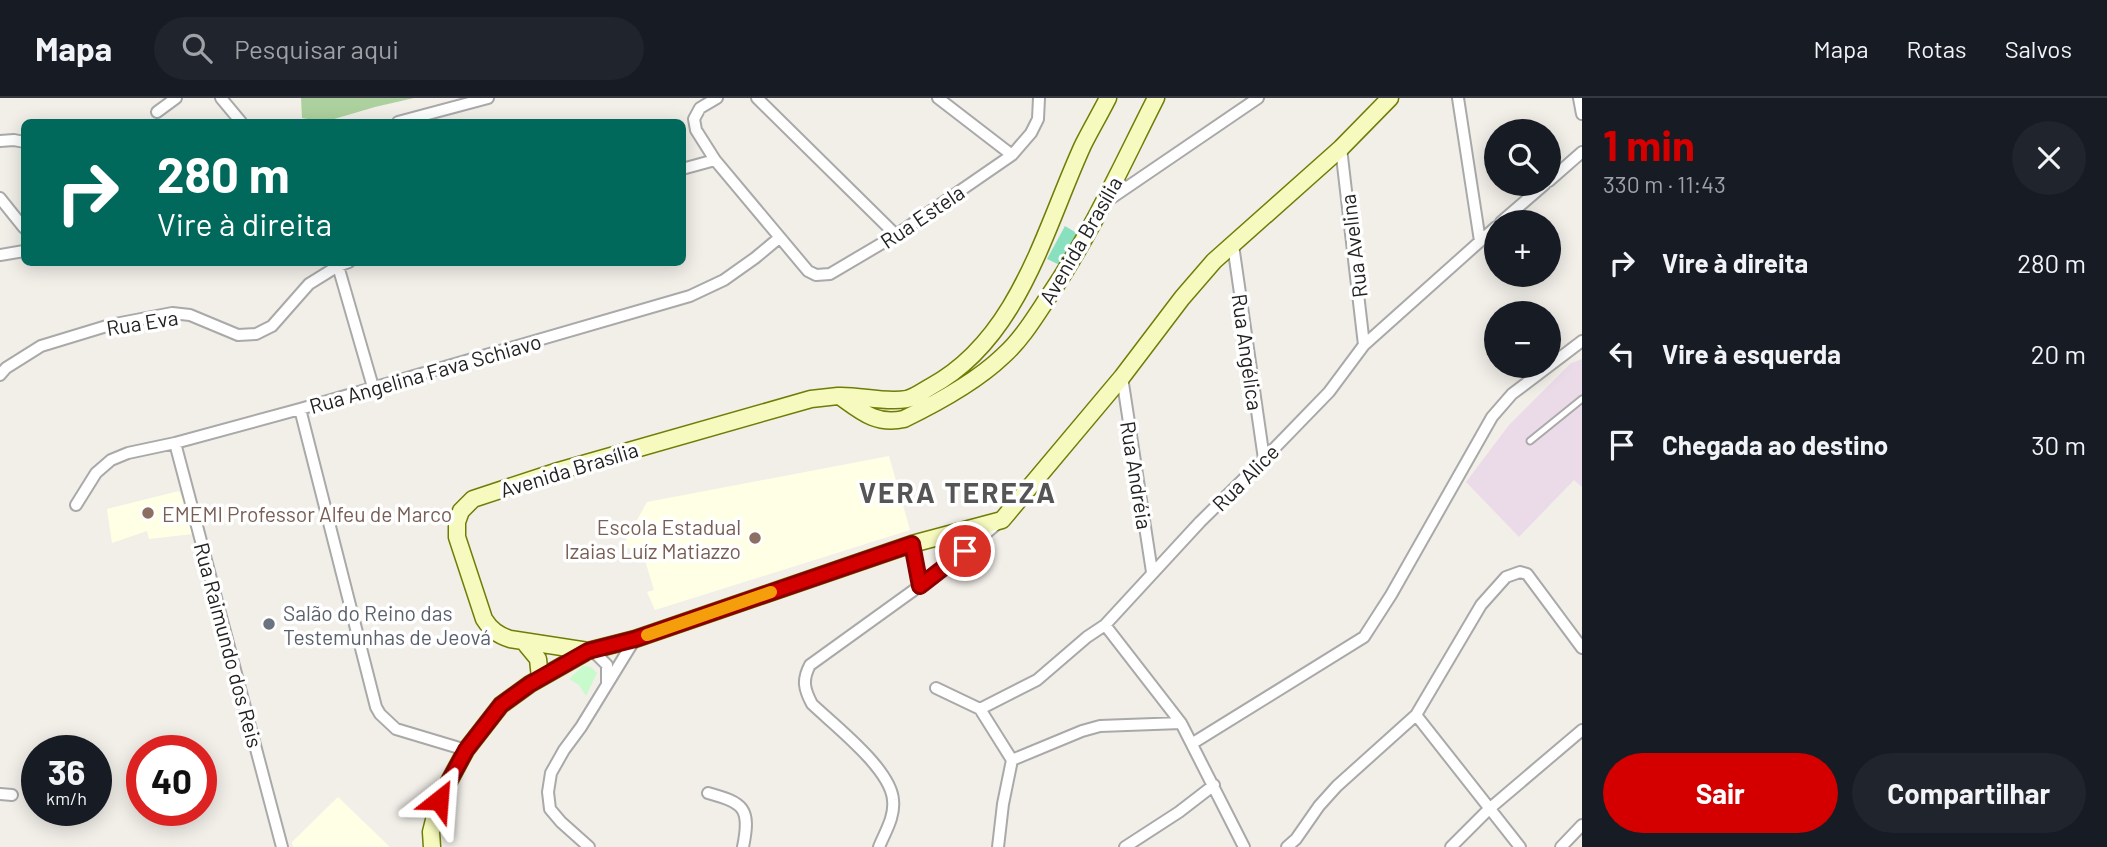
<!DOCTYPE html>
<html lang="pt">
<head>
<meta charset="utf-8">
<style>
  body { margin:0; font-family:Barlow,sans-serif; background:#20242c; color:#f1f3f6; height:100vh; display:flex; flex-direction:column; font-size:26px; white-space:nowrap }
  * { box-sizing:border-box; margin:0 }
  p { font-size:23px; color:#9ea1a6 }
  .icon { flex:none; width:38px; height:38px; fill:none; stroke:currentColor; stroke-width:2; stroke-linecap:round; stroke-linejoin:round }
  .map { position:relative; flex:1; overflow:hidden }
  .details { display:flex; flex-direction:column; background:#171b24; width:525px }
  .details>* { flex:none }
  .guide { position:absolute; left:21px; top:21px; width:665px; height:147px; border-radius:10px; box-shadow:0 4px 18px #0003; background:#00695c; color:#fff; overflow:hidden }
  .fabs { position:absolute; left:1484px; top:21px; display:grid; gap:14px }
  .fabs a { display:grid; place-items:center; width:77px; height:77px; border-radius:50%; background:#171b24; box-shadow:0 4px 18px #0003; font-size:35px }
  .speed { position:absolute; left:21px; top:637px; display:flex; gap:14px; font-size:35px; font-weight:700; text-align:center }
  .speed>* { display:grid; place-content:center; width:91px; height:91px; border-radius:50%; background:#171b24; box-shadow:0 4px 18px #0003; line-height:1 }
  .speed small { font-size:18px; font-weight:400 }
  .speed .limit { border:10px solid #d22; background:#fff; color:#111 }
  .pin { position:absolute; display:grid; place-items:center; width:60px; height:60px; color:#fff; margin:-30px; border:4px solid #fff; border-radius:50%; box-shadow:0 2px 7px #0007 }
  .me { position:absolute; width:77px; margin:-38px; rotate:28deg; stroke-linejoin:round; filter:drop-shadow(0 0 5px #0008) }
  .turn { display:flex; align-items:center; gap:24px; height:147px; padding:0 21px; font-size:32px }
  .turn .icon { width:91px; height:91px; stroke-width:2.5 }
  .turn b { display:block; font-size:49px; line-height:60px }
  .round { display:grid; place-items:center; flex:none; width:74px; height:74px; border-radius:37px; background:#20242c }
  .summary { display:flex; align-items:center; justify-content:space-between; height:119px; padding:0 21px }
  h1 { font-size:42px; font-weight:700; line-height:52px; color:#d40000 }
  .button { display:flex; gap:14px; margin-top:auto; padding:14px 21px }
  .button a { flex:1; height:80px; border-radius:42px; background:#d40000; color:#fff; font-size:28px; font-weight:700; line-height:80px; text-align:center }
  .button a+a { background:#20242c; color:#f1f3f6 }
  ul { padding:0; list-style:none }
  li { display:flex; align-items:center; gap:21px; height:91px; padding:0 21px }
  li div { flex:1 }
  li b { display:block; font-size:26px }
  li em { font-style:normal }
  header { display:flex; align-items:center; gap:42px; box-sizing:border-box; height:98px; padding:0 35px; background:#171b24; border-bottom:2px solid #363941 }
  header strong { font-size:33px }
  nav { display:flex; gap:38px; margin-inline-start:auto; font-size:24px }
  .search { width:490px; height:63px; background:#20242c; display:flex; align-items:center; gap:18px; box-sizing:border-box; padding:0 24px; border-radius:38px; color:#9ea1a6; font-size:26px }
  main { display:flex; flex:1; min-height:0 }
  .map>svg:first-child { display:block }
</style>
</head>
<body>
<header>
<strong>Mapa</strong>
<div class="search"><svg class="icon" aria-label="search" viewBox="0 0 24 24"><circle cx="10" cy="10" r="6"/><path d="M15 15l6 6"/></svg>Pesquisar aqui</div>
<nav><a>Mapa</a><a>Rotas</a><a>Salvos</a></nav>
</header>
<main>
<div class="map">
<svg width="1582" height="749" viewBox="0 0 1582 749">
  <rect width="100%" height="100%" fill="#f2efe9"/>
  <path fill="#ebdbe8" d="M1582,261V389L1574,382L1519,439L1466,384L1509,327L1571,265Z"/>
  <path fill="#ffffe5" d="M889,358L910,432L655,512L647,494L654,492L641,449L621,451L647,404Z
    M179,393L186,409L193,436L149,441L147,433L112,445L107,411Z
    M338,699L390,749H293L292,744Z"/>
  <path fill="#add19e" d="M301,0H414L375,9L324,24L302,20Z"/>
  <path fill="#c8facc" d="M583,568L591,569L597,575L586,598L579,587L569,581Z"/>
  <path fill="#88e0be" d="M1065,128L1080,137L1062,168L1047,161Z"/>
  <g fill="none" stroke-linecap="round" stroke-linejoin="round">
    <g stroke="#a9a9a9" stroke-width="9">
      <path id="lane" d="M1530,343L1582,301"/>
    </g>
    <g stroke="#a9a9a9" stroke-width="14">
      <path id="street" d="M221,0L241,24
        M717,0L700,10L694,21L696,32L715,62L808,173L816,177L830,176L896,137L1012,57L1031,35L1038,21L1039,0
        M757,0L896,137
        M938,0L1012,57
        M1458,0L1480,143
        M1579,0L1582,16
        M157,14L176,0
        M398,24L488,0
        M0,43L14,42L24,44
        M1341,50L1364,247
        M682,71L715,62
        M1549,83L1582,54
        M0,100L24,130
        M1104,105L1258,0
        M1501,124L1545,86
        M1233,147L1264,361
        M0,157L24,153
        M338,168L373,289
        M0,277L6,270L41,248L110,227L172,215L190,217L238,237L256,236L272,228L309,186L338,168L349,164
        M1122,279L1152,474
        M300,311L376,609L380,616L396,631L466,652
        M175,345L282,749
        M76,407L96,375L111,362L128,355L175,345L300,311L690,198L724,182L755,160L779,140
        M912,446L920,488
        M1105,527L1181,625L1244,749
        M588,553L596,556L607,567V586
        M936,590L980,611
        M980,611L1037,582L1087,539L1105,527L1200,424L1264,361L1329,294L1364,247L1496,129
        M980,611L1012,662
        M1416,617L1520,749
        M1193,645L1364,539L1391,497L1492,319L1512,296L1582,243
        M708,695C744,705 751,710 743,749
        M0,696L12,697
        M589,749L561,724L550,711L548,694L551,675L564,652L581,629L635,541
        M879,749C885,734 895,719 893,702C891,671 834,627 812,606C804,591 802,582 810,567L946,469L997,426
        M998,749L1003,706L1012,662L1082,633L1100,628L1181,625
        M1125,749L1179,714L1214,687
        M1287,749L1296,741L1319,708L1337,688L1416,617L1481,507L1506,479L1520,474L1527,476L1582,550
        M1451,749L1489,711L1582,632
        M1561,749L1582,727"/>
    </g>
    <g stroke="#707d05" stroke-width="19">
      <path id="secondary" d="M841,299C863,315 877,327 904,321C937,305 977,283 1003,258C1022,241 1035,219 1049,198C1091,136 1122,67 1156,0
        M524,544L538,561L540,580
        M588,553L510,541C498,537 491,532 484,521L457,439V424L461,413L473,401L555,374L811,301C820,300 829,299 838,298C860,297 884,305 907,301C915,299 923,293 930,289C1019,241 1044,132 1083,47C1091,31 1100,16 1108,0
        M432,749L431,734L439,702L466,652L501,607L530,586L588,553L635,541L912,446L1002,422L1122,279L1182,200L1214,163L1341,50L1390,0"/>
    </g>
    <use href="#lane" stroke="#fff" stroke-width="5"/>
    <use href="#street" stroke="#fff" stroke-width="10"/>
    <use href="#secondary" stroke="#f7fabf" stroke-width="16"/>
  </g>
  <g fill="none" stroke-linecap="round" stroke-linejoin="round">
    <g stroke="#8a0000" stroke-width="18">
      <path id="route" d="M439,702L466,652L501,607L530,586L588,553L635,541L912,446L920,488L965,453"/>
    </g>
    <use href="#route" stroke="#d40000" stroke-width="12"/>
    <path stroke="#f59e0b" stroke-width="12" d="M647,537L771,494"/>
  </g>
  <g fill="#8d6e63" stroke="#fff" stroke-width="2.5">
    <circle cx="148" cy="415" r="7"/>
    <circle cx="755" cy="440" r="7"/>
  </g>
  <circle fill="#6b7280" stroke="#fff" stroke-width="2.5" cx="269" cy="526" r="7"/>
  <g text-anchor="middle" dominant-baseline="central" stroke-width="7" stroke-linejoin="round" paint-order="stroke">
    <g font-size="21" fill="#222" stroke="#fff">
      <text transform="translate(922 118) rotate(-34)">Rua Estela</text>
      <text transform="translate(1080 142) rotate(-60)">Avenida Brasília</text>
      <text transform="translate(1353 148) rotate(-97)">Rua Avelina</text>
      <text transform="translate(142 224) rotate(-9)">Rua Eva</text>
      <text transform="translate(1248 254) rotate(82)">Rua Angélica</text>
      <text transform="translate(425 275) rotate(-16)">Rua Angelina Fava Schiavo</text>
      <text transform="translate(569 371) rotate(-17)">Avenida Brasília</text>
      <text transform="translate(1137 377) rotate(81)">Rua Andréia</text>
      <text transform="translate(1245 379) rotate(-45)">Rua Alice</text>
      <text transform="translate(229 547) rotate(75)">Rua Raimundo dos Reis</text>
    </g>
    <g font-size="21" fill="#785e54" stroke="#fff" text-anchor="start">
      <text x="162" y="415">EMEMI Professor Alfeu de Marco</text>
      <text x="741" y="428" text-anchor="end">Escola Estadual<tspan x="741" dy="24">Izaias Luíz Matiazzo</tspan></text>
    </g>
    <g font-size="21" fill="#5b616d" stroke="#fff" text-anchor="start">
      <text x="283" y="514">Salão do Reino das<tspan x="283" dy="24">Testemunhas de Jeová</tspan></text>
    </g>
    <g font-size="28" font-weight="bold" letter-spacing="2" fill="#555" stroke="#fff">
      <text x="958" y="394">VERA TEREZA</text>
    </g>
  </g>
</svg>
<div class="fabs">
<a><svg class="icon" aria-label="search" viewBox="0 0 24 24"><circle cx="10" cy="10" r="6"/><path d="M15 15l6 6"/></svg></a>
<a>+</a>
<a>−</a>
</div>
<div class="speed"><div>36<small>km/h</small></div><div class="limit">40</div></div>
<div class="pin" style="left:965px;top:453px;background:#d93025"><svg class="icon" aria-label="arrive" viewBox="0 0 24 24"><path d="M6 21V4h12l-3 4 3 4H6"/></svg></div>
<svg class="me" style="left:439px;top:702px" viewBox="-20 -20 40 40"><path d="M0-17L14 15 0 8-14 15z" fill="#d40000" stroke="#fff" stroke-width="4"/></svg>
<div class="guide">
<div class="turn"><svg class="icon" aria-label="right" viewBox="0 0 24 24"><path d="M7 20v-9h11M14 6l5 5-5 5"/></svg><div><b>280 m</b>Vire à direita</div></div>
</div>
</div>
<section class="details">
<div class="summary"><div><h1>1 min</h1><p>330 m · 11:43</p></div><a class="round"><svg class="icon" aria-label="close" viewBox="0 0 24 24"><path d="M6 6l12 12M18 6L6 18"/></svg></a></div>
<ul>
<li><svg class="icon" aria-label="right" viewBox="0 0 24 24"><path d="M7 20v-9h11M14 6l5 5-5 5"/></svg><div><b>Vire à direita</b></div><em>280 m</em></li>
<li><svg class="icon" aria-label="left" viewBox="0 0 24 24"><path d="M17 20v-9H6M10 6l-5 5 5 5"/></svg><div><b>Vire à esquerda</b></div><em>20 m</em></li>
<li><svg class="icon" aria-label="arrive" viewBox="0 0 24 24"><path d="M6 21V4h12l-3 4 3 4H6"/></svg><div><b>Chegada ao destino</b></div><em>30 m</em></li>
</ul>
<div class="button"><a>Sair</a><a>Compartilhar</a></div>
</section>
</main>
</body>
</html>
